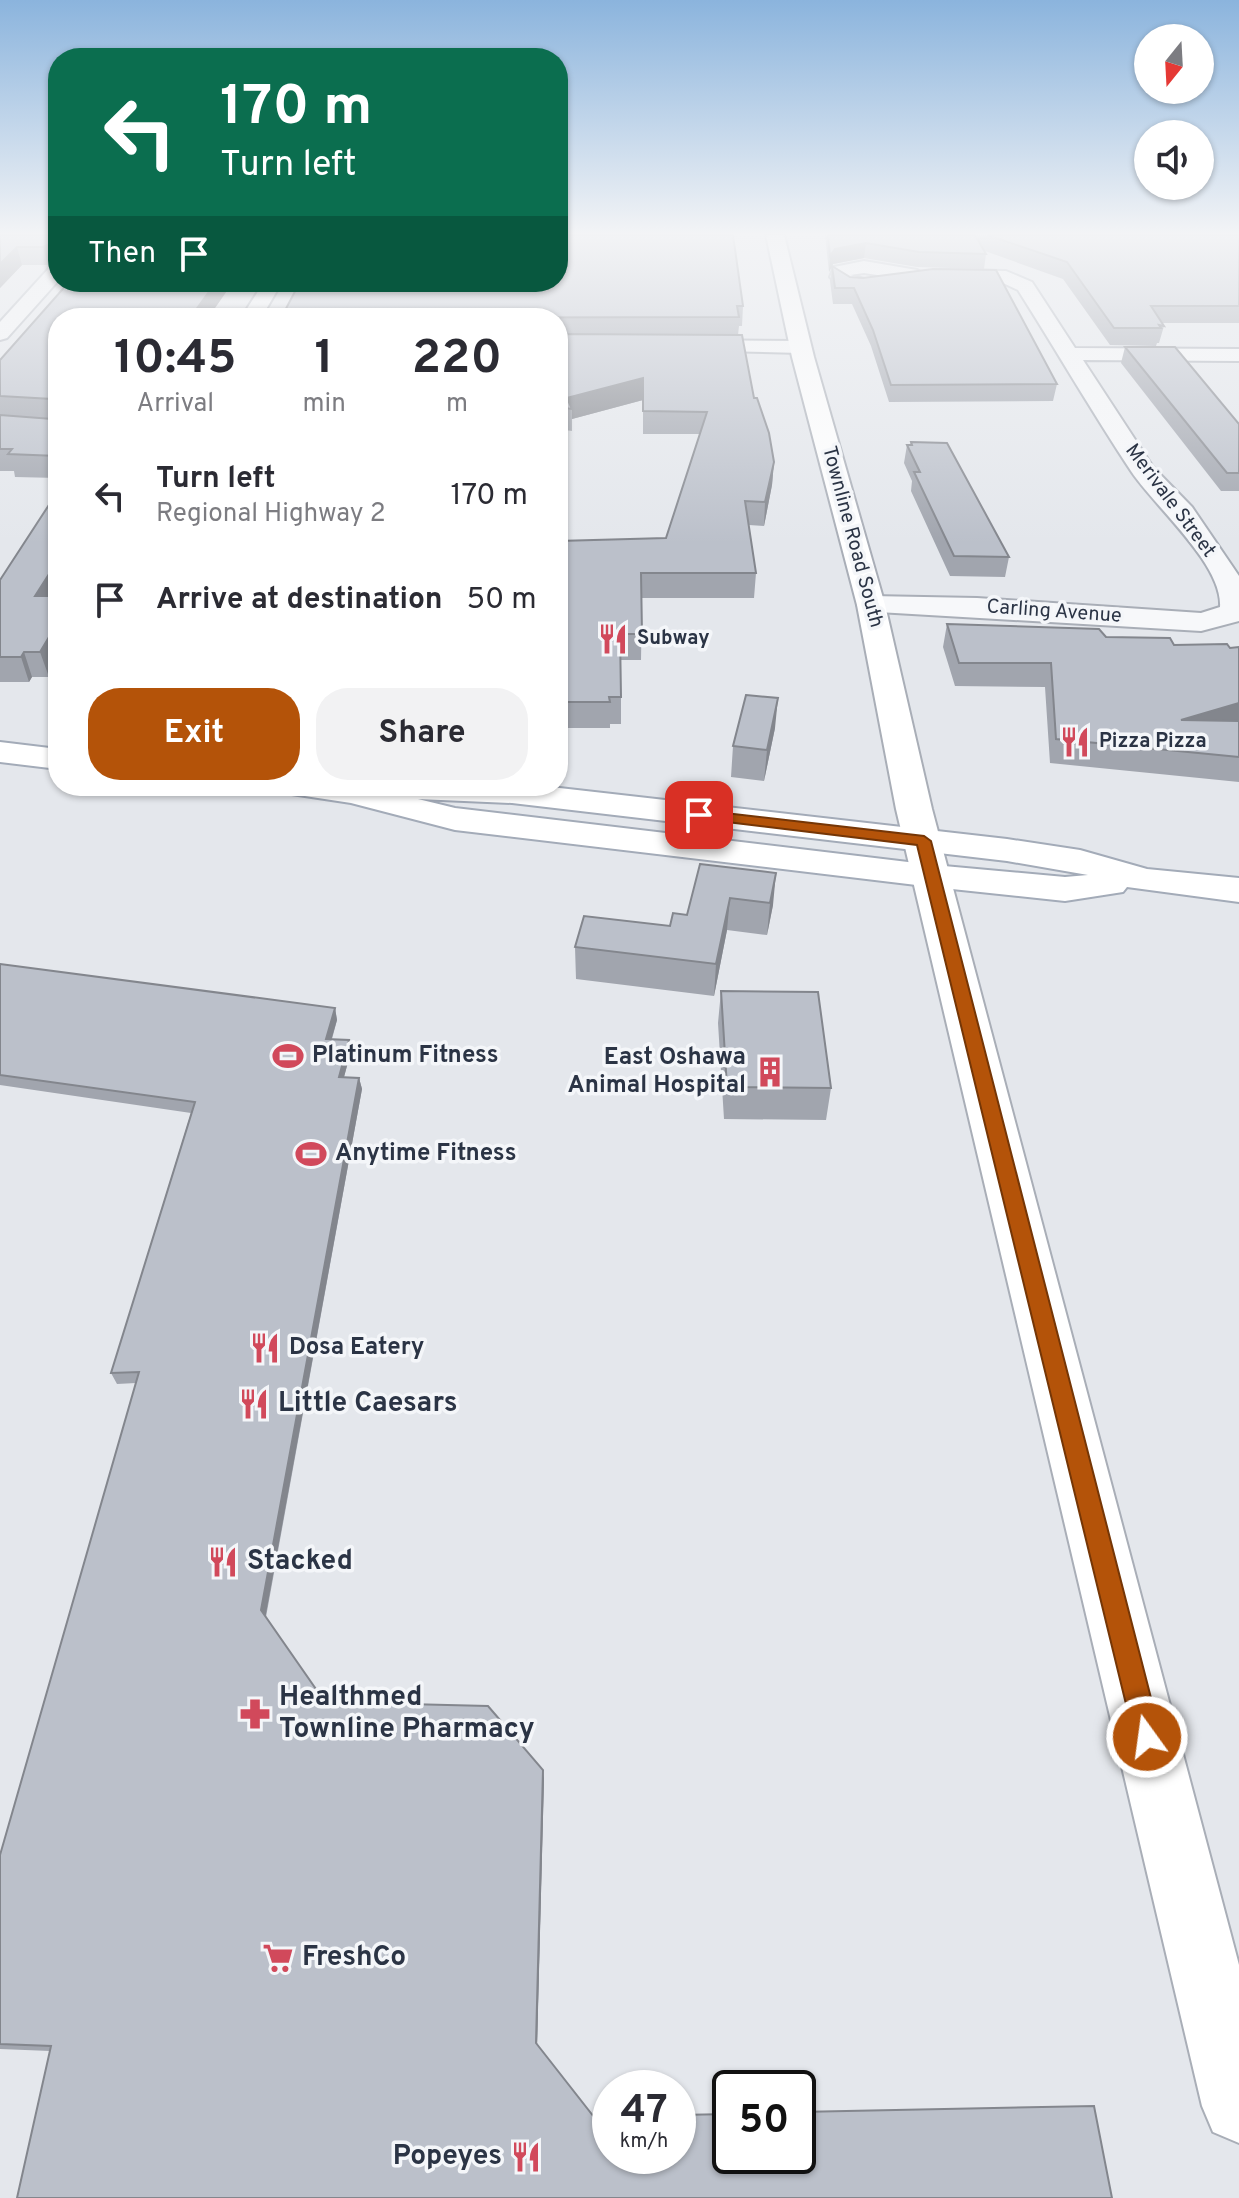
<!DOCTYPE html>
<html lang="en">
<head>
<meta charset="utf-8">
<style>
  body { margin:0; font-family:Overpass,sans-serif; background:#f2f2f3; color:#2b2b33; height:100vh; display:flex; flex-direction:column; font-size:30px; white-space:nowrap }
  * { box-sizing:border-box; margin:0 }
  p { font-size:26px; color:#7c7c81 }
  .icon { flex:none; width:44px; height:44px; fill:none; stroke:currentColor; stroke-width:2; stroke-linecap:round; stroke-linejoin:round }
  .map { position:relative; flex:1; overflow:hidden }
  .side { position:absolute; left:48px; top:308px; width:520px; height:488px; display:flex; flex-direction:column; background:#fff; border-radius:32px; box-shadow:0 2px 6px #0004 }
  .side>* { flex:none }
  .banner { position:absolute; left:48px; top:48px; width:520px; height:244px; border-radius:32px; box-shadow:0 2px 6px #0004; background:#0b6e4f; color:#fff; overflow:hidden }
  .needle { width:52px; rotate:198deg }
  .controls { position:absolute; left:1134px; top:24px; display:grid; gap:16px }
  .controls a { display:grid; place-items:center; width:80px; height:80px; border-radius:50%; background:#fff; box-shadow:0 2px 6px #0004; font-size:40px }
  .speed { position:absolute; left:592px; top:2070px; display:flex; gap:16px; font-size:40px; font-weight:700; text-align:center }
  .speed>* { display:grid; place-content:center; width:104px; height:104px; border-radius:50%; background:#fff; box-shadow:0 2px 6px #0004; line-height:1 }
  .speed small { font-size:20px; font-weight:400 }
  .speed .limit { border:4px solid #111; border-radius:12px; background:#fff; color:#111 }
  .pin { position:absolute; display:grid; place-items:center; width:68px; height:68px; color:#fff; margin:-34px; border-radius:16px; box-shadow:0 4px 12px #0006 }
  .me { position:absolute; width:88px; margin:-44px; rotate:346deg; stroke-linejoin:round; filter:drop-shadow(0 0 6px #0008) }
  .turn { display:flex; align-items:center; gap:28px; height:168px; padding:0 40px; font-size:36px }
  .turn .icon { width:104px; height:104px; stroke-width:2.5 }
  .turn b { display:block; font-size:56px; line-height:68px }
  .then { display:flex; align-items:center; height:76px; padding:0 40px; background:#0003; gap:16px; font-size:30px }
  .eta { display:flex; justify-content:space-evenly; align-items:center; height:136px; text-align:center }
  .eta b { font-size:48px; font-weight:700; line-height:56px }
  .cta { display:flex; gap:16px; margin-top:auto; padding:16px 40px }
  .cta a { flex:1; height:92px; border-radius:32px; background:#b45309; color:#fff; font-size:32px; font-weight:700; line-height:92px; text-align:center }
  .cta a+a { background:#f2f2f3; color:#2b2b33 }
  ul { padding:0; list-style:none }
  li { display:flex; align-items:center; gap:24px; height:104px; padding:0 40px }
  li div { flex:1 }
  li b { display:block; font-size:30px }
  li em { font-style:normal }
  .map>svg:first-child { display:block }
</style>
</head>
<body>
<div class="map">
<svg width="1239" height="2198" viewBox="0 0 1239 2198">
  <rect width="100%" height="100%" fill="#e4e7ec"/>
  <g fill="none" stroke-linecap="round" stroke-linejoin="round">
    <g stroke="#a9aeb7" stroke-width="4">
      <path id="street" d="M864,261L917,270L926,276L924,280C895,287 853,303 830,277L834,267ZM864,273L890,277L868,280L850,275Z
        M58,264V281L7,338L0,340V322L51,266Z
        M940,270L1006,271L1032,282L1075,348L1239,349V361L1083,360L1153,467L1192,507L1239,576V621L1201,631L861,611L857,605L861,599L871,596L977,598L1201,613L1220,607C1223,564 1153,505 1131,471C1092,412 1056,350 1018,290L1003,283L933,280L931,276Z
        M264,282H282L261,318H241Z
        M684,340L801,341L811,347L801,353L677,350L674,346L677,342Z"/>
    </g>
    <g stroke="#a9aeb7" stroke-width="4">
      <path id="secondary" d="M766,235H784L814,357L885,605L932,809L1239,1965V2143L1213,2132L1202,2106L896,809L857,605L792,357Z"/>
    </g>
    <g stroke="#a3abb8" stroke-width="4">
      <path id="primary" d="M0,742L58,749V769L0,762Z
        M280,786H542L1007,839L1080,850L1147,869L1239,878V902L1127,887L1123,892L1065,901L933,887L455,830L351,803L285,793ZM418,799L512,803L1007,861L1088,875L1065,877L933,865L455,808Z"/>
    </g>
    <use href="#street" fill="#f7f8fa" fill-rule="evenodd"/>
    <use href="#secondary" fill="#fff" fill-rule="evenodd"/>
    <use href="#primary" fill="#fff" fill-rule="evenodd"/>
  </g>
  <path fill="#a1a5ae" d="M0,235H58V262L57,261L48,265H22L0,288Z
    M825,235H1239V323H1162L1164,326L1159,343H1157L1156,346L1110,345L1063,279L985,251L986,254L984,269L917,267L864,258L833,264L832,266L850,277L1057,384L1053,401L889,402L871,346L852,304H833L830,281L832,267L829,272Z
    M69,282H233L208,318H58V478L15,477L14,471H0V360Z
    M743,306L742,326H739L738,335L754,398L774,462L772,485L764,526L749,525L756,573L754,598H642L641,660H621V724H610V728H564V723H558V541L666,538L700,434H643V400L572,419V431L558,429V318H281Z
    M1125,347L1239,424V491H1221L1121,363Z
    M911,442L1009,557L1005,577L950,576L911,491L912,481L904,463L907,445H910Z
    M58,491V660L49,677H32L29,682H0V580Z
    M947,624L1106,637L1174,645L1230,648L1239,647V782L1050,763L1045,687L955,686L943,647Z
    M775,728L764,781L731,777L733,746Z
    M700,864L773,905L767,935L727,930L714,996L576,979L575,947L670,926L687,915Z
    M0,964L335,1008L337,1020L332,1039L349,1040L351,1051L344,1077L359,1078L362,1089L266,1617L325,1702L544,1778L537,2045L594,2117L1112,2198L50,2051L0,2049V1855L136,1383L117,1384L111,1373L191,1113L0,1085Z
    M721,991L831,1088L826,1120L724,1119L718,1023Z"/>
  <path fill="#83868d" d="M52,243L57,261L48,265L43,247Z
    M866,243L864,258L833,264L829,272L830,256L835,249Z
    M17,247L22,265L0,288V264Z
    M216,282H233L208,318H190Z
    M643,378V400L572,419V409L567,398Z
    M774,462L772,485L764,526L765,502Z
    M58,560V596H35Z
    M58,622V660L49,677L40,652Z
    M24,652L32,677L29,682L21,657Z
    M778,698L775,728L764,781L767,750Z
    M1239,703V724L1181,720Z
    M776,873L773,905L767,935L770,903Z
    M730,898L727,930L714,996L716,964Z
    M335,1008L337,1020L328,1051L326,1039Z
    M349,1040L351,1051L341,1088L339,1077Z
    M359,1078L362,1089L265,1619L261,1610Z
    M543,1770L544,1778L537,2049L536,2043Z"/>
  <path fill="#bbc0ca" stroke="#83868d" stroke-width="2" d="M0,235H58V247H56L52,243L43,247H17L0,264Z
    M558,235H733L743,306H737L739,317L281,318L300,282H558Z
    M828,235H975L986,254L919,252L866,243L835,249L830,256Z
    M987,235H1239V306H1151L1164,326L1159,325L1161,328H1114L1067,262Z
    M832,266L850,277L863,278L933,269L996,270L1057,384L891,385L873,330L854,288H835Z
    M69,282H216L190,318H58V456L8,454L12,449H0V415L52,419L55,416L52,399L0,396V360Z
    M558,334L742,335L754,398H757L769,433L774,462L765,502L745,501L756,573H641L642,634H620L621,697H609L610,702H563V697H558V541L666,538L707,412L643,411V378L567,398L572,409L558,407Z
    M1125,347H1175L1239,424V473H1227Z
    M911,442L947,443L1009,557L954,556L914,472H920L907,445H912Z
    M58,491V560L35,596H58V622L40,652H24L21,657H0V580Z
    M947,624L1099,629L1106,637L1170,638L1174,645L1227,644L1230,648L1239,647V703L1181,720L1239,721V757L1056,739L1051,663H959Z
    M746,695L778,698L767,750L733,746Z
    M700,864L776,873L770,903L730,898L716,964L575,947L584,916L670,926L673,913L687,915Z
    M0,964L335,1008L326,1039L349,1040L339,1077L359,1078L261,1610L325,1702L488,1706L543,1770L536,2043L594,2117H610V2156H678V2115L730,2114V2156H798V2112L1094,2106L1112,2198H17L51,2046L0,2044V1855L139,1372L111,1373L195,1102L0,1075Z
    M721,991L818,992L831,1088L727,1087Z"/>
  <linearGradient id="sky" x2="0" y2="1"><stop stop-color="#8bb4dd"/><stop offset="0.43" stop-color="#f3f4f6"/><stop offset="1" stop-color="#f3f4f6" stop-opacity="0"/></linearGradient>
  <rect width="1239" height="543" fill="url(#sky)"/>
  <path fill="#b45309" stroke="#753606" stroke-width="2" d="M699,810L924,836L931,841L1161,1737L1157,1746L1147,1750L1138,1746L1134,1737L917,845L694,818L692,815Z"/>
  <defs>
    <g id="restaurant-bare" transform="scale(2.4)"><path d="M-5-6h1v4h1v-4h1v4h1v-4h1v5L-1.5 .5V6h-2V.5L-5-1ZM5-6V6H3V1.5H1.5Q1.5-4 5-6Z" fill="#d1495b" stroke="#f4f6f9" stroke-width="2.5" paint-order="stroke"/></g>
    <g id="stadium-bare" transform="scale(2.4)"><path d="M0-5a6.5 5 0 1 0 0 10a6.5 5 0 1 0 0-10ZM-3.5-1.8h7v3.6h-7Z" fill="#d1495b" stroke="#f4f6f9" stroke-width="2.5" paint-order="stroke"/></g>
    <g id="building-bare" transform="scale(2.4)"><path d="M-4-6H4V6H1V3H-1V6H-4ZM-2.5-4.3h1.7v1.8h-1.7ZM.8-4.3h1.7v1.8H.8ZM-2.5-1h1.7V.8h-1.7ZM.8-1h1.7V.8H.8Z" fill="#d1495b" stroke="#f4f6f9" stroke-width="2.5" paint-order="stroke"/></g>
    <g id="pharmacy-bare" transform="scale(2.4)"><path d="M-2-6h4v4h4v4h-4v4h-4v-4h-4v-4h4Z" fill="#d1495b" stroke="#f4f6f9" stroke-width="2.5" paint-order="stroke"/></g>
    <g id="supermarket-bare" transform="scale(2.4)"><path d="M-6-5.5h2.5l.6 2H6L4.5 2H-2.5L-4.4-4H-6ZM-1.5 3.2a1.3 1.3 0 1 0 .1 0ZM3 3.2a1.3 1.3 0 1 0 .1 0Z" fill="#d1495b" stroke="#f4f6f9" stroke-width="2.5" paint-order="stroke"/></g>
  </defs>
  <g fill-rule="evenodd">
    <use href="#restaurant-bare" x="613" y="639"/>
    <use href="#restaurant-bare" x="1075" y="742"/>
    <use href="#stadium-bare" x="288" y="1056"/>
    <use href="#building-bare" x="770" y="1072"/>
    <use href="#stadium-bare" x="311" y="1154"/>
    <use href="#restaurant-bare" x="265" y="1348"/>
    <use href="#restaurant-bare" x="254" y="1404"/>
    <use href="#restaurant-bare" x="223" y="1562"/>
    <use href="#pharmacy-bare" x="255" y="1714"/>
    <use href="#supermarket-bare" x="278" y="1958"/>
    <use href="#restaurant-bare" x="526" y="2157"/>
  </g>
  <g text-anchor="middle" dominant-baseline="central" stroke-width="7" stroke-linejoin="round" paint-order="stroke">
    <g font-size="20" fill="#2b3445" stroke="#f4f6f9">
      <text transform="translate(1170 501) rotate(53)">Merivale Street</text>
      <text transform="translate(852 537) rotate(75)">Townline Road South</text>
      <text transform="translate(1054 612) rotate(4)">Carling Avenue</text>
    </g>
    <g font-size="20" font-weight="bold" fill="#2b3445" stroke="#f4f6f9" text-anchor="start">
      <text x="637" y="639">Subway</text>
      <text x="1099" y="742">Pizza Pizza</text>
    </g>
    <g font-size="24" font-weight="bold" fill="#2b3445" stroke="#f4f6f9" text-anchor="start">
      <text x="312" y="1056">Platinum Fitness</text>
      <text x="746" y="1058" text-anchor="end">East Oshawa<tspan x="746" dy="28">Animal Hospital</tspan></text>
      <text x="335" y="1154">Anytime Fitness</text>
      <text x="289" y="1348">Dosa Eatery</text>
    </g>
    <g font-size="28" font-weight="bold" fill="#2b3445" stroke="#f4f6f9" text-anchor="start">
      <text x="278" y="1404">Little Caesars</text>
      <text x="247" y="1562">Stacked</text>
      <text x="279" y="1698">Healthmed<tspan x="279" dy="32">Townline Pharmacy</tspan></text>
      <text x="302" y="1958">FreshCo</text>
      <text x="502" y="2157" text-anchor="end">Popeyes</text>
    </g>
  </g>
</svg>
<div class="controls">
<a><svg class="needle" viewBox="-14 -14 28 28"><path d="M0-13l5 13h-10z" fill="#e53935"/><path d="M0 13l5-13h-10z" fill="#7c7c81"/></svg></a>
<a><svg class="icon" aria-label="sound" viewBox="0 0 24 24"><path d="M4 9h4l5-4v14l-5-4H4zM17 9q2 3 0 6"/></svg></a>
</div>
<div class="speed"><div>47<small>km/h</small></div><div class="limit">50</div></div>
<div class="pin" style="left:699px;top:815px;background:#d93025"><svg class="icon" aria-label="arrive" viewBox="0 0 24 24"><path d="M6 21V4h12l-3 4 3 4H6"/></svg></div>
<svg class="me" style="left:1147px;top:1737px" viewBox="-20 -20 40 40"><circle r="17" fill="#b45309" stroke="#fff" stroke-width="3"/><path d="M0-11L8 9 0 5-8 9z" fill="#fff"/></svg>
<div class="banner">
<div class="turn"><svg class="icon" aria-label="left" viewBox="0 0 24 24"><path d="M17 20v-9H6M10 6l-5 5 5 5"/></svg><div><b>170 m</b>Turn left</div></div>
<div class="then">Then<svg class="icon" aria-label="arrive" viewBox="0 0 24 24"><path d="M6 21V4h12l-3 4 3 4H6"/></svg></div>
</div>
<section class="side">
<div class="eta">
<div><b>10:45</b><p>Arrival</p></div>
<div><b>1</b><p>min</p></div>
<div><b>220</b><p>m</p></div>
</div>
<ul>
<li><svg class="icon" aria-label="left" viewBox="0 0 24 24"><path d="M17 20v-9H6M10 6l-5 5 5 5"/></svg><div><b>Turn left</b><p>Regional Highway 2</p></div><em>170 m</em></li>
<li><svg class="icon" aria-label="arrive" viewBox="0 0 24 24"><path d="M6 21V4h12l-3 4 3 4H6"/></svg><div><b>Arrive at destination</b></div><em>50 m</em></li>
</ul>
<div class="cta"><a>Exit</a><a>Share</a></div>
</section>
</div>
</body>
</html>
